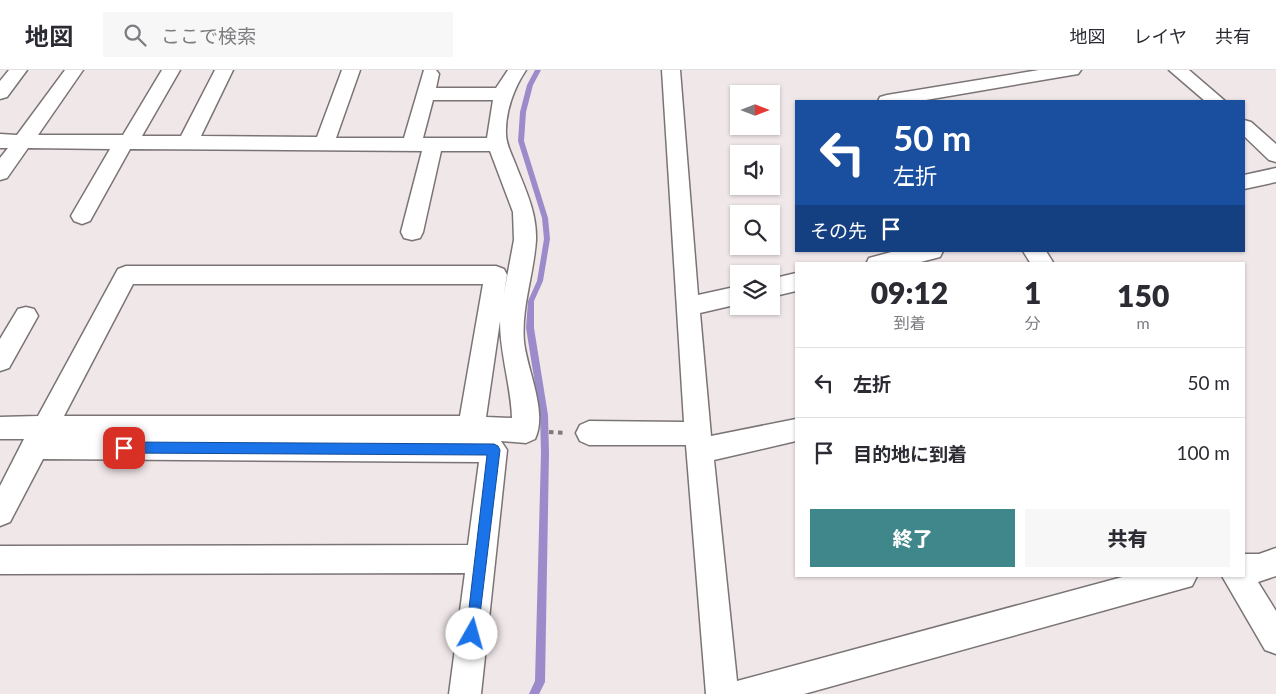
<!DOCTYPE html>
<html lang="ja">
<head>
<meta charset="utf-8">
<style>
  body { margin:0; font-family:Lato,"Noto Sans JP",sans-serif; background:#f7f7f7; color:#2b2b33; height:100vh; display:flex; flex-direction:column; font-size:19px; white-space:nowrap }
  * { box-sizing:border-box; margin:0 }
  p { font-size:16px; color:#7c7c81 }
  .icon { flex:none; width:28px; height:28px; fill:none; stroke:currentColor; stroke-width:2; stroke-linecap:round; stroke-linejoin:round }
  .map { position:relative; flex:1; overflow:hidden }
  .panel { position:absolute; left:795px; top:192px; width:450px; height:315px; display:flex; flex-direction:column; background:#fff; border-radius:0px; box-shadow:0 1px 4px #0004 }
  .panel>* { flex:none }
  .guide { position:absolute; left:795px; top:30px; width:450px; height:152px; border-radius:0px; box-shadow:0 1px 4px #0004; background:#1a4fa0; color:#fff; overflow:hidden }
  .needle { width:32px; rotate:90deg }
  .buttons { position:absolute; left:730px; top:15px; display:grid; gap:10px }
  .buttons a { display:grid; place-items:center; width:50px; height:50px; border-radius:0px; background:#fff; box-shadow:0 1px 4px #0004; font-size:25px }
  .pin { position:absolute; display:grid; place-items:center; width:42px; height:42px; color:#fff; margin:-21px; border-radius:10px; box-shadow:0 2px 8px #0006 }
  .me { position:absolute; width:55px; margin:-28px; rotate:7deg; stroke-linejoin:round; filter:drop-shadow(0 0 4px #0008) }
  .turn { display:flex; align-items:center; gap:18px; height:105px; padding:0 15px; font-size:22px }
  .turn .icon { width:65px; height:65px; stroke-width:2.5 }
  .turn b { display:block; font-size:35px; line-height:42px }
  .then { display:flex; align-items:center; height:48px; padding:0 15px; background:#0003; gap:10px; font-size:19px }
  .eta { display:flex; justify-content:space-evenly; align-items:center; height:85px; text-align:center }
  .eta b { font-size:30px; font-weight:800; line-height:35px }
  .cta { display:flex; gap:10px; margin-top:auto; padding:10px 15px }
  .cta a { flex:1; height:58px; border-radius:0px; background:#3f878b; color:#fff; font-size:20px; font-weight:800; line-height:58px; text-align:center }
  .cta a+a { background:#f7f7f7; color:#2b2b33 }
  ul { padding:0; list-style:none }
  li { display:flex; align-items:center; gap:15px; height:70px; padding:0 15px; border-top:1px solid #e1e1e2 }
  li div { flex:1 }
  li b { display:block; font-size:19px }
  li em { font-style:normal }
  header { display:flex; align-items:center; gap:30px; box-sizing:border-box; height:70px; padding:0 25px; background:#fff; border-bottom:1px solid #e1e1e2 }
  header strong { font-size:24px }
  nav { display:flex; gap:28px; margin-inline-start:auto; font-size:18px }
  .search { width:350px; height:45px; background:#f7f7f7; display:flex; align-items:center; gap:12px; box-sizing:border-box; padding:0 18px; border-radius:0px; color:#7c7c81; font-size:19px }
  .map>svg:first-child { display:block }
</style>
</head>
<body>
<header>
<strong>地図</strong>
<div class="search"><svg class="icon" aria-label="search" viewBox="0 0 24 24"><circle cx="10" cy="10" r="6"/><path d="M15 15l6 6"/></svg>ここで検索</div>
<nav><a>地図</a><a>レイヤ</a><a>共有</a></nav>
</header>
<div class="map">
<svg width="1276" height="624" viewBox="0 0 1276 624">
  <rect width="100%" height="100%" fill="#f0e7e9"/>
  <g fill="none" stroke-linecap="round" stroke-linejoin="round">
    <path fill="#9c8bca" fill-rule="evenodd" d="M535,0H541L533,15L526,42L524,71L548,148L550,169L543,211L534,231V258L548,345L549,383L545,612L539,624H529L535,611L541,383L540,345L526,258L528,231L537,211L544,169L542,148L518,71L520,42L527,15Z"/>
    <g stroke="#7b7475" stroke-width="3">
      <path id="minor" d="M9,0H27L7,27L0,29V11Z
        M65,0H83L38,65H123L162,0H180L142,66H181L215,0H233L201,66L317,67L342,0H360L336,68H404L424,0H436L439,4L436,18H496L508,0H526C514,18 505,42 506,64C506,74 512,85 515,93C525,119 537,142 536,170C534,204 521,237 524,272C527,300 548,342 535,369L526,373L501,371L507,380L481,624H449L465,503L0,504V476L468,475L479,392L43,389L10,452L0,456V416L24,369H0V347L38,346L118,199L126,196H496L504,199L507,205L504,223L514,170L513,142L490,81H441L423,162L420,168L412,170L404,168L401,162L422,81L130,79L90,151L82,154L74,151L71,146L110,79L28,78L7,108L0,110V88L8,78H0V64L17,65ZM433,30H493L487,68H423ZM133,214H483L460,346H64ZM500,251C500,284 511,316 512,348L486,347Z
        M662,0H680L698,225L739,216V234L700,243L711,366L796,349V371L714,390L737,611L1126,506H1197L1192,516L804,624H706L686,375H589L580,371L576,363L580,355L589,351L684,352Z
        M1039,0H1081L1078,4L1072,5L920,31H878L880,27L887,25Z
        M1169,0H1189L1225,31H1205Z
        M1244,50L1251,52L1276,74V92L1269,90L1244,66Z
        M1276,98V112L1244,119V105Z
        M895,181H943L940,187L913,194H866L869,188Z
        M1023,181H1046L1054,194H1031Z
        M796,203V221L771,227V209Z
        M26,237L34,239L38,246L9,298L0,301V269L18,239Z
        M1276,478V506L1258,512L1276,541V584L1265,580L1222,506H1244V484H1259Z"/>
    </g>
    <path stroke="#7f797a" stroke-width="4" stroke-dasharray="4.5 4.5" stroke-linecap="butt" d="M549,362L566,363"/>
    <use href="#minor" fill="#fff" fill-rule="evenodd"/>
  </g>
  <path fill="#1a73e8" stroke="#114b97" d="M124,372L494,374L498,376L500,380L477,569L472,571L468,569L466,564L487,385L124,383L120,382L118,378L120,374Z"/>
</svg>
<div class="buttons">
<a><svg class="needle" viewBox="-14 -14 28 28"><path d="M0-13l5 13h-10z" fill="#e53935"/><path d="M0 13l5-13h-10z" fill="#7c7c81"/></svg></a>
<a><svg class="icon" aria-label="sound" viewBox="0 0 24 24"><path d="M4 9h4l5-4v14l-5-4H4zM17 9q2 3 0 6"/></svg></a>
<a><svg class="icon" aria-label="search" viewBox="0 0 24 24"><circle cx="10" cy="10" r="6"/><path d="M15 15l6 6"/></svg></a>
<a><svg class="icon" aria-label="layers" viewBox="0 0 24 24"><path d="M12 4l9 5-9 5-9-5zM3 14l9 5 9-5"/></svg></a>
</div>
<div class="pin" style="left:124px;top:378px;background:#d93025"><svg class="icon" aria-label="arrive" viewBox="0 0 24 24"><path d="M6 21V4h12l-3 4 3 4H6"/></svg></div>
<svg class="me" style="left:472px;top:564px" viewBox="-20 -20 40 40"><circle r="19" fill="#fff"/><path d="M0-13L10 11 0 6-10 11z" fill="#1a73e8"/></svg>
<div class="guide">
<div class="turn"><svg class="icon" aria-label="left" viewBox="0 0 24 24"><path d="M17 20v-9H6M10 6l-5 5 5 5"/></svg><div><b>50 m</b>左折</div></div>
<div class="then">その先<svg class="icon" aria-label="arrive" viewBox="0 0 24 24"><path d="M6 21V4h12l-3 4 3 4H6"/></svg></div>
</div>
<section class="panel">
<div class="eta">
<div><b>09:12</b><p>到着</p></div>
<div><b>1</b><p>分</p></div>
<div><b>150</b><p>m</p></div>
</div>
<ul>
<li><svg class="icon" aria-label="left" viewBox="0 0 24 24"><path d="M17 20v-9H6M10 6l-5 5 5 5"/></svg><div><b>左折</b></div><em>50 m</em></li>
<li><svg class="icon" aria-label="arrive" viewBox="0 0 24 24"><path d="M6 21V4h12l-3 4 3 4H6"/></svg><div><b>目的地に到着</b></div><em>100 m</em></li>
</ul>
<div class="cta"><a>終了</a><a>共有</a></div>
</section>
</div>
</body>
</html>
